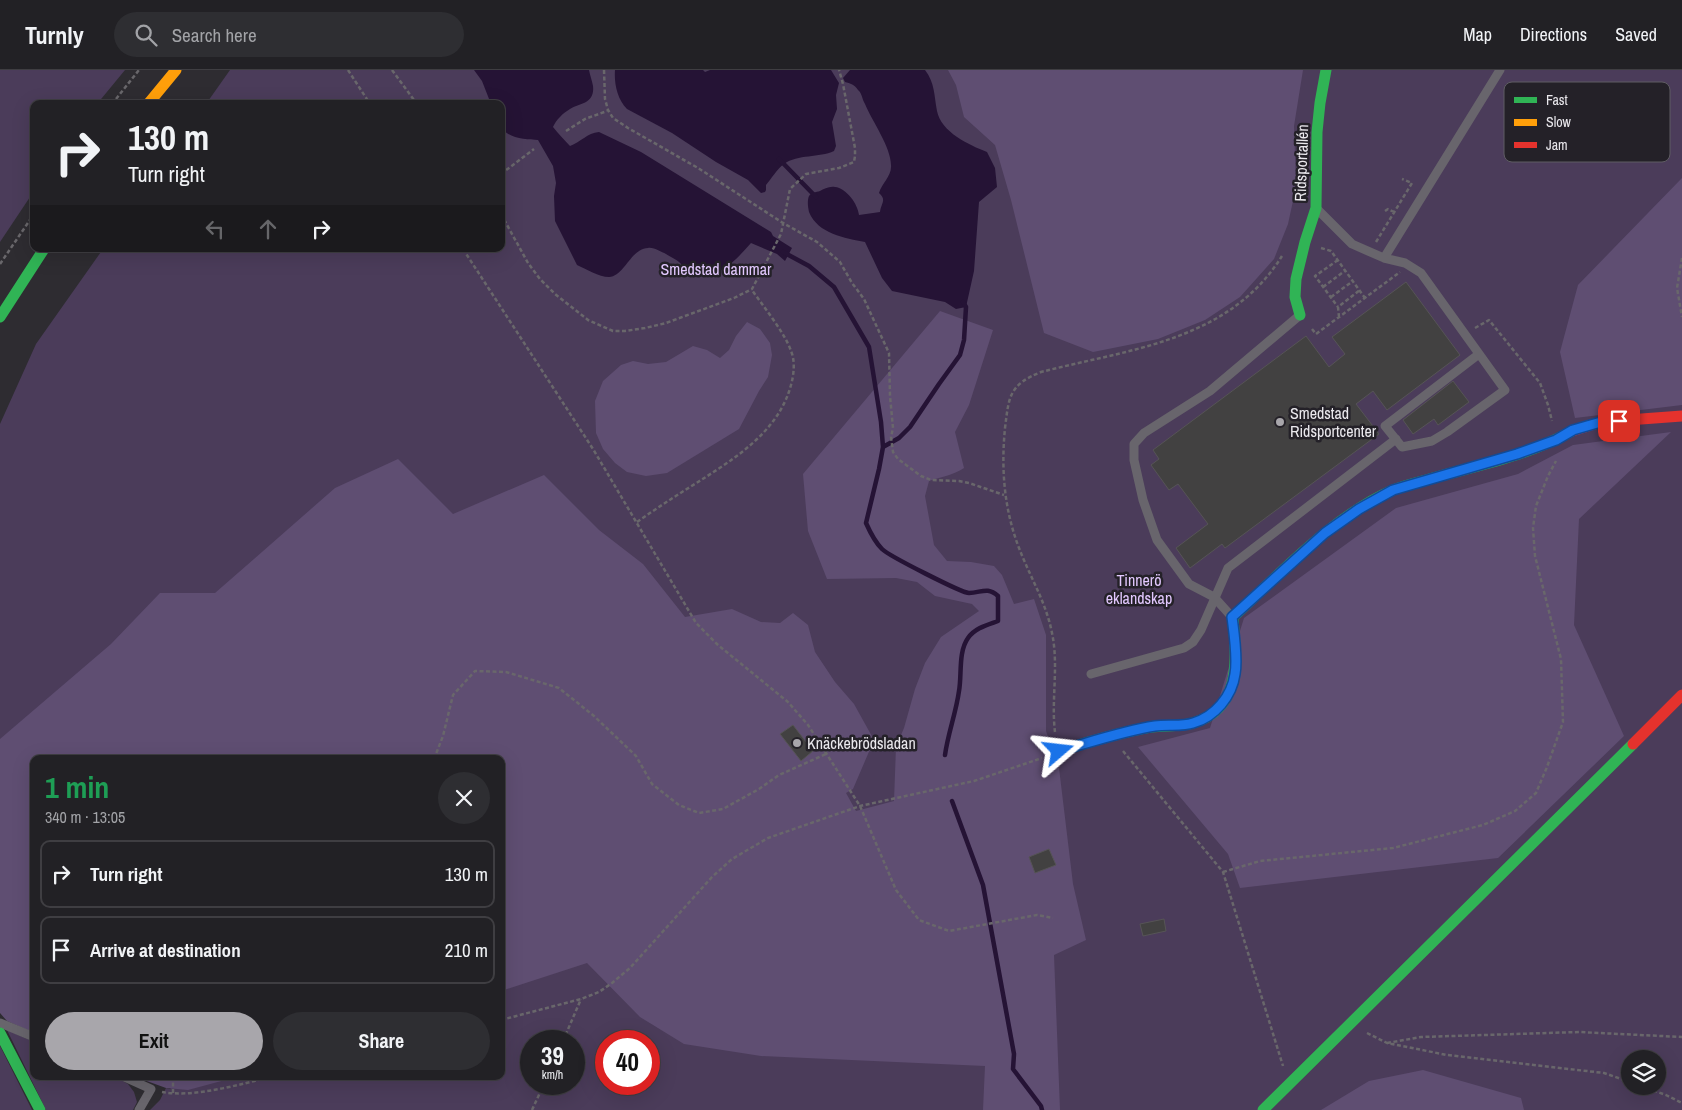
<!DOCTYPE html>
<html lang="en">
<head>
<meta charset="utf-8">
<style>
  body { margin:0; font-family:"Archivo Narrow",sans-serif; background:#2e2e32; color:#f1f3f6; height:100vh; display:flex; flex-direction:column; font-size:19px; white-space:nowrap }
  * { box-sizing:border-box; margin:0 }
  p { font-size:16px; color:#a2a3a7 }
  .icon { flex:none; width:28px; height:28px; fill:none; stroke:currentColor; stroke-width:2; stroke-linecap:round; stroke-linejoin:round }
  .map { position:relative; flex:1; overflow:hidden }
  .drawer { position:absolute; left:30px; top:685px; width:475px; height:325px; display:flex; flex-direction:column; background:#222125; border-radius:10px; box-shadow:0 5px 20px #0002,0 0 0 1px #3f3e42 }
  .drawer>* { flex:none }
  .guide { position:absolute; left:30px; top:30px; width:475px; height:152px; border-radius:10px; box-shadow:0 5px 20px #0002,0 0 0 1px #3f3e42; background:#222125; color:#f1f3f6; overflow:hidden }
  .tools { position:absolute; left:1621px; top:980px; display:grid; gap:10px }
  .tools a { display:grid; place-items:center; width:45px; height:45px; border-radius:50%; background:#222125; box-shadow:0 5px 20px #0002,0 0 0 1px #3f3e42; font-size:25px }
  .speed { position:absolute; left:520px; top:960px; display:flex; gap:10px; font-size:25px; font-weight:700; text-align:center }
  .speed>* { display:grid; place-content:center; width:65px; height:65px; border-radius:50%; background:#222125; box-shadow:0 5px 20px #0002,0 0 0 1px #3f3e42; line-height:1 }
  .speed small { font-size:12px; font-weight:400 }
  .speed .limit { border:8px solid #d22; background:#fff; color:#111 }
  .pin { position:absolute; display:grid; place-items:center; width:42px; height:42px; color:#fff; margin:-21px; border-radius:10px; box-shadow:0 2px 8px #0006 }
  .me { position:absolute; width:55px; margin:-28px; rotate:73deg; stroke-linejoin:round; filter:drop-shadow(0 0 4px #0008) }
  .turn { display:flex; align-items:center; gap:18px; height:105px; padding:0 15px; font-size:22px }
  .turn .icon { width:65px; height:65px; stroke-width:2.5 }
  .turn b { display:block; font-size:35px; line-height:42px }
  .lanes { display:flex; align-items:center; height:48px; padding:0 15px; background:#0003; justify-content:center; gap:25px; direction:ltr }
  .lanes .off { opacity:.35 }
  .round { display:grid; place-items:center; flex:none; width:52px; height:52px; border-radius:26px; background:#2e2e32 }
  .head { display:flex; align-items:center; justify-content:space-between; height:85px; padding:0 15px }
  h1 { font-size:30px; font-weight:700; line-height:38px; color:#1e9e55 }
  .button { display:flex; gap:10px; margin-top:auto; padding:10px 15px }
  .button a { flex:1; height:58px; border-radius:30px; background:#a8a6ab; color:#111; font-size:20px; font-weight:700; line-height:58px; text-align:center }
  .button a+a { background:#2e2e32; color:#f1f3f6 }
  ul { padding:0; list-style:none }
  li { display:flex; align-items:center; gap:15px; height:68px; margin:0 10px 8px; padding:0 5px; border:2px solid #3f3e42; border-radius:10px }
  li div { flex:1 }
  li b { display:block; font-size:19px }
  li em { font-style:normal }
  header { display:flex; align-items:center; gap:30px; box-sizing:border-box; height:70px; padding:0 25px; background:#222125; border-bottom:1px solid #3f3e42 }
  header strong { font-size:24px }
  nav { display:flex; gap:28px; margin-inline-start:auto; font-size:18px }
  .search { width:350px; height:45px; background:#2e2e32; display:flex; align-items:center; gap:12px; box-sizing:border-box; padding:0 18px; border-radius:28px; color:#a2a3a7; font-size:19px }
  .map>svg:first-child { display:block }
</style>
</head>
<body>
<header>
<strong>Turnly</strong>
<div class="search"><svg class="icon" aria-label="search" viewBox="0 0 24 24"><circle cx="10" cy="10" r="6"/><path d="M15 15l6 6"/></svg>Search here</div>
<nav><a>Map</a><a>Directions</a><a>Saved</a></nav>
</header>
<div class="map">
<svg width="1682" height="1040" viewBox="0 0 1682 1040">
  <rect width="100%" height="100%" fill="#2e2c31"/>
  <path fill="#4b3c5a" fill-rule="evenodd" d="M0,0H125L97,34H34V121L0,172Z
    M230,0H1682V1040H150L160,1030L166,1018L171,1019L159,1006H501V689H34L0,939V354L36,274L103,179H501V34H206ZM531,971H574V1014H531ZM606,971H649V1014H606ZM1630,989H1658V1016H1630Z
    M7,960L34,972V1006H114L128,1014L134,1022L137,1032L133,1040H46Z
    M0,976L32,1040H0Z"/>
  <path fill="#5f4e72" d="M948,0H1303L1294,56L1296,117L1288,154L1274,189L1240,227L1205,250L1158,269L1093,282L1044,263L1011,130L995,75L964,47L956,15Z
    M1682,108V335L1575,348L1560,282L1578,215Z
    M940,241L993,260L969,335L955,362L964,398C953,405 941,407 929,411L925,426L934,475L947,491L971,492L994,496L1002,505L1014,534L1034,529L1046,565V661L1059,698L1073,814L1086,870L1054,885L1060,1040H983L985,996L761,986L684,974L640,947L587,893L501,921V689H34V963L7,951L0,943V669L111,574L160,523H215L335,418L398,389L453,444L544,405L599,460L643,494L685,547L732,539L761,552L780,553L793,543L808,555L815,582L835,612L854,634L874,670L853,719L846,723L856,741L894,731L896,677L904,658L915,619L925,593L941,567L979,541L972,534L935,526L917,512L896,508L827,509L808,461L803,404Z
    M747,252L760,259L770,273L772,285L768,307L759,321L739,359L667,403L646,406L627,402L615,393L603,379L596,363L595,331L603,311L621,295L633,291L648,294L666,292L693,276L707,280L720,288L729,280L736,266Z
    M1671,362L1579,449L1574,555L1624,666L1498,788L1240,818L1228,784L1138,677L1210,658L1244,548L1396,438L1518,404L1573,375Z
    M1423,1000L1521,1028L1524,1040H1321L1369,1011Z
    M133,1006H240L188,1020L166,1018Z"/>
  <path fill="#251335" d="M474,0H589C590,5 592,11 593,16C595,34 580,33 570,39C563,43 556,50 553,57C558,63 564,70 570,76C581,72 587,63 599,62L641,82L771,162L773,166L792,178L785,191L777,184L751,173C735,191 717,212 690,203C684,201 683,195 679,192C676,189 670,187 666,184C661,182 654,177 648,178C630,179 625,206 609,207C599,207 586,199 577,195L555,151L554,126L556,113L553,96L538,70C527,70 504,68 501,55C500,48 501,40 501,34H491L482,11Z
    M615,0H703L705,2L710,0H831L839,13L836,25L837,39L832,52L836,76L834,81C819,88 798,84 784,94C777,99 771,109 766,115V120L765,122L761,123L748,110L716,92L672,63L627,39C617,29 614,13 615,0Z
    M850,0H925C935,13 934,25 937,41C941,62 969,75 987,82L995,98L997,117L979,132L974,201L966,237L956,239L945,232L892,221L882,208L865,172C845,168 818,164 809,142C808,137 807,131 809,126C811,123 816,122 820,121C824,119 829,116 835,117C846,118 858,134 859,145L880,142C881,133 887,130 879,123C882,113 892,106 891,95C891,77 872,51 865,34C862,29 862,23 858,20C855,15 850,13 845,12L843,8Z"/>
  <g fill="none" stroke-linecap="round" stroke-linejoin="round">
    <path stroke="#251335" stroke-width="4.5" d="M779,89L816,127
      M783,182L809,196L834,217L869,277L881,352L883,377L879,399L866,453C870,462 875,472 882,479C889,486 962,523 969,523C981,523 987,516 998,526V551C987,555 975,558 968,568C958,582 962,605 959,621C956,643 948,663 945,685
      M883,377L899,368L910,357L939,314L960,285L964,270L966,237L963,232
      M952,731L983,815L1014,984L1013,999L1041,1036L1042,1040"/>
  </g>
  <path fill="#424141" stroke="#565456" d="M1406,212L1460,285L1387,340L1373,321L1356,334L1379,364L1225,478L1222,474L1190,498L1176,478L1208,454L1178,414L1169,420L1151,395L1159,389L1153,380L1306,266L1329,297L1345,284L1332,267Z
    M1453,311L1469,332L1438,355L1434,349L1413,364L1403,350Z
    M793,655L813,681L801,691L780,664Z
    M1049,779L1056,795L1035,803L1029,787Z
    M1164,849L1166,861L1143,866L1140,854Z"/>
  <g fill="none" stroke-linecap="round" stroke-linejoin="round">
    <path stroke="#69676b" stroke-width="2.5" stroke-dasharray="4 2.5" stroke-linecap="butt" d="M348,0L370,34
      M392,0L417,34
      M604,0L605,29L608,40L613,48L628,58L698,98L783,153L817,172L840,192L852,213L864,229L889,283L890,326L893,358L891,367L893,382L898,389L921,406L931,410L959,411L969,413L1004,425
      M112,34L139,0
      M566,61L585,49L607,41
      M501,104L534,79
      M1385,141L1388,139L1394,142
      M501,144L528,193L540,209L555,224L588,250L613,261H625L645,258L666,253L734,228L752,219L781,164L790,119L806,104L839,98L854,92L855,86V78L843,14L839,0
      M1376,172L1412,113L1402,109
      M1321,178L1331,181L1365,228
      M463,179L593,379L696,553L718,575L788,632L808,655L860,736L896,820L919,850L949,861L1037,845L1053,848
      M1682,188L1677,218L1682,247
      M1338,190L1315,206L1338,237
      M0,194L34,144
      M1323,217L1346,200
      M1331,227L1353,211
      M1339,247L1338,237L1360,220
      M1475,258L1489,250L1540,313L1548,335L1552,351
      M1312,259L1316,264L1400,202
      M637,452C657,438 677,425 698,412C737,387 781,360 792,311C794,302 795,290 791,281C785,263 763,236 752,220
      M1055,662C1051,630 1059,596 1052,563C1046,532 1030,507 1019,478C1004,439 1001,399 1005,358C1009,326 1009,315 1041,302C1130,279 1229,271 1282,186
      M1123,681L1223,802L1283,996
      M434,689L443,666L453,625L475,601L506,602L559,618L594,646L636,686L652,714L679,735L699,743L723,739L759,719L779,705L826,684
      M1223,802L1260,791L1393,778L1483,755L1515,741L1536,723L1547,697L1563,652L1561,589L1535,486L1533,458L1536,436L1548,406L1556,391
      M501,950L581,929L599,922L612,913L630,898L712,807L732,789L768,768L860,736L974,711L1042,688
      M1367,963L1387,973L1447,985L1604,1003L1630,1012
      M563,971L581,929
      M1387,973L1421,967L1579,962L1682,967
      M173,1006V1024
      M1641,1016L1666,1025L1682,1033
      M162,1022C194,1028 242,1014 274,1006
      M532,1040L544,1014"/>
    <path stroke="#68656c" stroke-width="9" d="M1318,140L1352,174L1384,188L1405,193L1421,203L1505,320L1447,362L1432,371L1402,377L1385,356L1479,284
      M1384,188L1500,0
      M1232,547L1214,527L1189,514L1157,470L1143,430L1134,390V374L1144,363L1210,321L1300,245
      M1091,604L1184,578L1193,572L1201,560L1228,498L1396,369
      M0,953L34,967
      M122,1006L151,1019L139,1040"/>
    <path stroke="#30b455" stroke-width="11" d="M1300,245L1295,227L1296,209L1305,172L1316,138L1317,62L1320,33L1326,0
      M0,247L44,179
      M1059,681C1089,672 1120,662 1151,657C1165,655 1179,657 1193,653C1243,638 1236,588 1233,547C1280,504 1333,446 1393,420C1405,415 1420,412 1433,408C1479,395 1530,385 1572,361
      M0,963L40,1040
      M1263,1040L1633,674"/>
    <path stroke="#ff9f0a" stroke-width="11" d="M148,34L176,0"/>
    <path stroke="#e5322d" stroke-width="11" d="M1572,361L1601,352L1682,346
      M1633,674L1682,625"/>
  </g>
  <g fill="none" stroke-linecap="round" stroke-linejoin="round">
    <g stroke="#114b97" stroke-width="12">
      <path id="route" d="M1059,681C1091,672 1123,661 1155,656C1168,654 1181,657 1193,653C1215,647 1232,626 1235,604C1238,588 1234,563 1232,547L1325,463L1359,439L1393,420L1517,384L1556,370L1573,360L1601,352L1619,351"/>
    </g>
    <use href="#route" stroke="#1a73e8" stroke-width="9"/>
  </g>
  <g fill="#a8a6ab" stroke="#242128" stroke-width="2">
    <circle cx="1280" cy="352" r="5"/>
    <circle cx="797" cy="673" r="5"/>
  </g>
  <g text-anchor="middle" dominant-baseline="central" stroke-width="5" stroke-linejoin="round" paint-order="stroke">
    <g font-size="16" fill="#eae8ed" stroke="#242128">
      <text transform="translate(1301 93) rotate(-88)">Ridsportallén</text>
    </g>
    <g font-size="16" fill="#e2c8fe" stroke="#242128">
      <text x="716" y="199">Smedstad dammar</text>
      <text x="1139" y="510">Tinnerö<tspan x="1139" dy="18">eklandskap</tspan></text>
    </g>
    <g font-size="16" fill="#eae8ed" stroke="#242128" text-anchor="start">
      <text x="1290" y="343">Smedstad<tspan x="1290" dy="18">Ridsportcenter</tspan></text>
      <text x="807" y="673">Knäckebrödsladan</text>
    </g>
  </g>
  <rect x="1504" y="12" width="166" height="80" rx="8" fill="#242128" stroke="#5f5d63" stroke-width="1"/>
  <rect x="1514" y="27" width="23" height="6" fill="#30b455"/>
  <rect x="1514" y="49" width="23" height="7" fill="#ff9f0a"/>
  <rect x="1514" y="72" width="23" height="6" fill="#e5322d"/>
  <g font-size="14" fill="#eae8ed">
    <text x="1546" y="35">Fast</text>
    <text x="1546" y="57">Slow</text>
    <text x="1546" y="80">Jam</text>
  </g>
</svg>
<div class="tools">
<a><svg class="icon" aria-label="layers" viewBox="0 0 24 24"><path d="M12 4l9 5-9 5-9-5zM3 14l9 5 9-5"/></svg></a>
</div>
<div class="speed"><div>39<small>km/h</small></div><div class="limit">40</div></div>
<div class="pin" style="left:1619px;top:351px;background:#d93025"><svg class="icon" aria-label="arrive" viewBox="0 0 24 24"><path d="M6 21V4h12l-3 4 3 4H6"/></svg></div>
<svg class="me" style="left:1059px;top:681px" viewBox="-20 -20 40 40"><path d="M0-17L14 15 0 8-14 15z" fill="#1a73e8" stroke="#fff" stroke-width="4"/></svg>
<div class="guide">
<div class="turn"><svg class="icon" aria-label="right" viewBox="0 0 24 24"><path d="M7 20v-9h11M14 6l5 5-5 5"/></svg><div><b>130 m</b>Turn right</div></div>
<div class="lanes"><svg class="icon off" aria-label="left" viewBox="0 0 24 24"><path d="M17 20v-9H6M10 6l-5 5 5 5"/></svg><svg class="icon off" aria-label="ahead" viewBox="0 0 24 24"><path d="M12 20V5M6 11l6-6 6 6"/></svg><svg class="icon" aria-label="right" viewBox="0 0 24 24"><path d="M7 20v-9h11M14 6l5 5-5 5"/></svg></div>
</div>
<section class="drawer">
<div class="head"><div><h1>1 min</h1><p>340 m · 13:05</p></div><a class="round"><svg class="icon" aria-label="close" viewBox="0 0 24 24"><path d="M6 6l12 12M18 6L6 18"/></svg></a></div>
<ul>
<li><svg class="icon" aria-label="right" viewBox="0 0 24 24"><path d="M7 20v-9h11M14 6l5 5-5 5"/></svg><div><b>Turn right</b></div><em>130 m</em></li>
<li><svg class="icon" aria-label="arrive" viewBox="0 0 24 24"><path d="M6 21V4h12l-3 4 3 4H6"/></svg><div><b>Arrive at destination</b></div><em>210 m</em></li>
</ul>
<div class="button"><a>Exit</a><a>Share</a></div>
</section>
</div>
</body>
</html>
